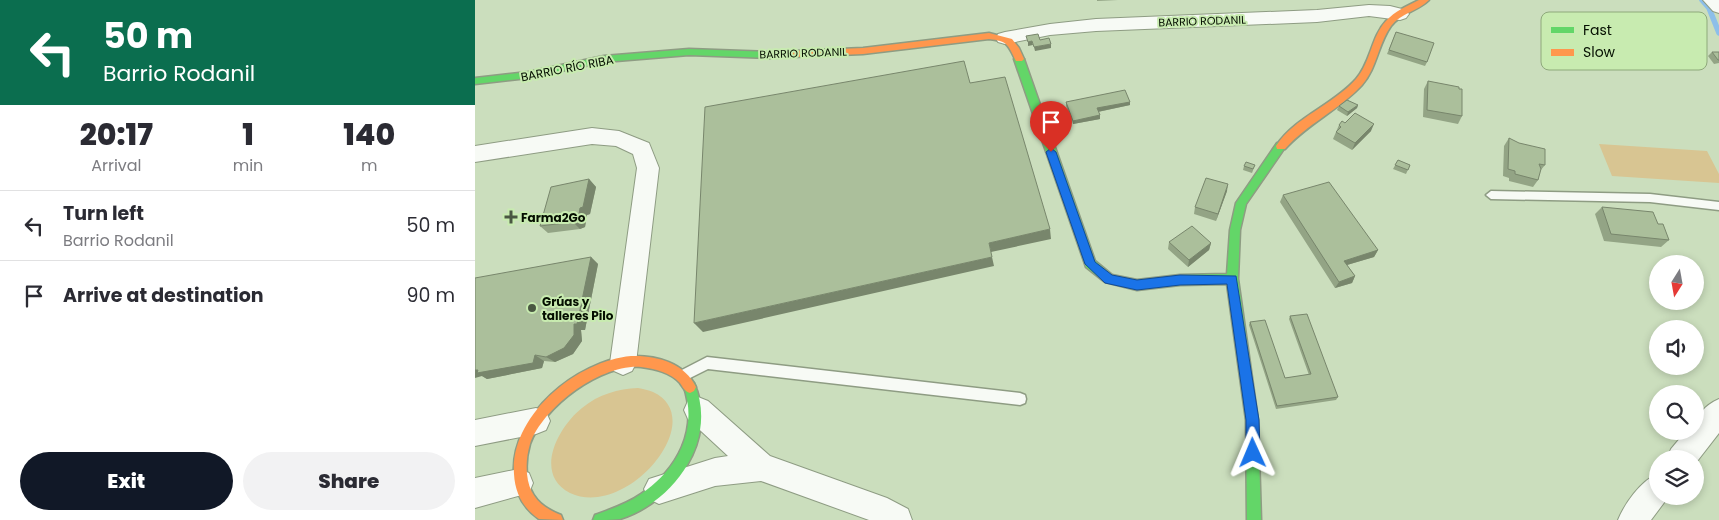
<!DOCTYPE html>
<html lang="en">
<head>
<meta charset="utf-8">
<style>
  body { margin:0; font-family:Poppins,sans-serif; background:#f2f2f3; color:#2b2b33; height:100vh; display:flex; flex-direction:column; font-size:19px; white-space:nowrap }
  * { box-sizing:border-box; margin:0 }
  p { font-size:16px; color:#7c7c81 }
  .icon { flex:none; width:28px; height:28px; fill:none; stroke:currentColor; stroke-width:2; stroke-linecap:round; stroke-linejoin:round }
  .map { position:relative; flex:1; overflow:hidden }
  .drawer { display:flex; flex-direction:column; background:#fff; width:475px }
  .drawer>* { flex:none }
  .guide { background:#0b6e4f; color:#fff; overflow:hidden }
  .needle { width:32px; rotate:191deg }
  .controls { position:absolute; left:1174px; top:255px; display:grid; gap:10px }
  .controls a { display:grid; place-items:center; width:55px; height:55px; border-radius:50%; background:#fff; box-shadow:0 2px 8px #0003; font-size:25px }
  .pin { position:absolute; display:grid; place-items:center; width:42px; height:42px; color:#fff; margin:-51px -21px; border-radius:50% 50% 50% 0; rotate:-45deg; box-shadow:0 0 5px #0007 }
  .pin .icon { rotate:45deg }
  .me { position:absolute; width:55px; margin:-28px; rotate:359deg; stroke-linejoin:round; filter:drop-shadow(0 0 4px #0008) }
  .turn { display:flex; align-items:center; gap:18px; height:105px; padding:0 20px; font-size:22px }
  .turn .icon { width:65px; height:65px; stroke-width:2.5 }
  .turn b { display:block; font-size:35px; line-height:42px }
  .eta { display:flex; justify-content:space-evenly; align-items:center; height:85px; text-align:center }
  .eta b { font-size:30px; font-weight:800; line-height:35px }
  .cta { display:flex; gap:10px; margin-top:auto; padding:10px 20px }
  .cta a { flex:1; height:58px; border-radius:30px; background:#111827; color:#fff; font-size:20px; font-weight:800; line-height:58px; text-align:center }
  .cta a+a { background:#f2f2f3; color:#2b2b33 }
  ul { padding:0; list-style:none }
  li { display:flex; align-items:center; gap:15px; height:70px; padding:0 20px; border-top:1px solid #e1e1e2 }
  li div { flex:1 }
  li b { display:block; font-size:19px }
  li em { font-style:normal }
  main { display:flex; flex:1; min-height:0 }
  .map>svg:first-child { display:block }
</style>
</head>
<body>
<main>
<section class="drawer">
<div class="guide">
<div class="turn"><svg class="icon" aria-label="left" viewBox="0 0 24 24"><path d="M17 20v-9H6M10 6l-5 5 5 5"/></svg><div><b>50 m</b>Barrio Rodanil</div></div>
</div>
<div class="eta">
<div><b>20:17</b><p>Arrival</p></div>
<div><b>1</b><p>min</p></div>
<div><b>140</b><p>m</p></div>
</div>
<ul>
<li><svg class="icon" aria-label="left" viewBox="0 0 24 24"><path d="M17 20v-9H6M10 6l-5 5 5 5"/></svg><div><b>Turn left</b><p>Barrio Rodanil</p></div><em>50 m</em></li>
<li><svg class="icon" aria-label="arrive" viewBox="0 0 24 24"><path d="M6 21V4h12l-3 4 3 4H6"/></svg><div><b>Arrive at destination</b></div><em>90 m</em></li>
</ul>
<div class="cta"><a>Exit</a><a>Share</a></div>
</section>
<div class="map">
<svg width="1244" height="520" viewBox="0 0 1244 520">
  <rect width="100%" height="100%" fill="#cbdebd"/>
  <path fill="#d8c592" d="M1124,144L1232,151L1244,174V183L1137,176Z
    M163,388C168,389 174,390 178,392C236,419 152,520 95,493C58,474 83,427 107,408C124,394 143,389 163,388Z"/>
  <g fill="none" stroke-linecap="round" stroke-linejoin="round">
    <path stroke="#8dbfe9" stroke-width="5.5" d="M1227,0L1234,8L1244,33"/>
    <g stroke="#8e9c83" stroke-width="3">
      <path id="lane" d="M1016,191L1175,194L1244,202V210L1175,202L1016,199L1011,195Z
        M232,357L545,393L550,395L551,399L550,403L545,405L233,369L207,382L203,380L201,376L203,372Z"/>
    </g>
    <g stroke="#8e9c83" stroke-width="2">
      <path id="street" d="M1228,0H1244V13L1238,11Z
        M894,5L915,6L931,10L934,14L931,18L925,20L894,16L842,22L621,31L575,35L530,44L523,42L521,38L523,34L530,32L575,24L621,19L842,10Z
        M117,128L144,131L174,143L184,168L161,363L157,371L148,375L139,371L135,363L162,168L158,154L141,146L117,144L0,162V146Z
        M223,397L233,401L295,456L412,498L433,509L437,520H394L286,481L240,486L184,504L174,499L169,489L174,479L240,458L253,456L213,419L209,410L213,401Z
        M1244,399V433L1220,464V459H1192L1196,449L1211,431H1220C1220,416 1230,405 1244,399Z
        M61,408L71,412L75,421L71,430L61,434L0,446V420Z
        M44,469L54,473L58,483L54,493L0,508V478Z
        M1182,474V496H1194L1176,520H1143C1150,503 1165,482 1182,474Z"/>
    </g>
    <g stroke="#8e9c83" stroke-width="3">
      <path id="fast" d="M214,49L294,52L299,55L294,58L214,55L129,62L53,78L0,84V78L53,72L129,56Z
        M544,56L549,59L620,261L637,275L662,280L705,275L752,274L755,230L761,203L802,143H810L811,146L771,204L765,230L763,279L783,420L786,520H772L771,420L752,284L705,285L662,290L630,282L611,267L539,59Z
        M215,381L219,383C244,438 200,502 145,519C137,520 126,520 118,520L120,515C136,509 152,504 166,494C203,469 223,431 209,387L211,383Z"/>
    </g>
    <g stroke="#8e9c83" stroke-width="3">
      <path id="slow" d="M944,0H954C943,11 926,13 916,26C903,44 902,68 887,85C864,110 832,124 810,149H802L801,146C820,117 858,105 881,79C896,62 896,37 911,21C920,11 932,6 944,0Z
        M514,33L537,39L544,48L549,59L547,61H541C533,45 533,41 514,39L388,54L294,58L289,55L294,52L388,48Z
        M156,356C181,355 210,363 221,387L219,391L215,393C209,391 208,387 205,383C195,372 180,369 166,367C126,364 69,406 55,444C52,454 51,464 52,474C54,496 66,507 86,515L88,520L64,519C48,508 40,493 39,474C35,415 102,361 156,356Z"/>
    </g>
    <use href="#lane" fill="#f7faf5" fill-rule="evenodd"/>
    <use href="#street" fill="#f7faf5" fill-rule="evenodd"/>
    <use href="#fast" fill="#63d668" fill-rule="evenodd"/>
    <use href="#slow" fill="#ff974d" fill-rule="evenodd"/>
  </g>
  <path fill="#93a485" d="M622,0H643L622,1Z
    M921,32L952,62L950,66L912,54Z
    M1237,52H1244V63L1239,64L1233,56Z
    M953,81L987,116L983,124L948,117L949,89Z
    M591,102H655V105L623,112L625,115V119L598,124L591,106Z
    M883,105L882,108L872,116L862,110L864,106Z
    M870,123L896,131L877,150L858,139L864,125Z
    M1034,138L1070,165L1065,171L1063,180L1058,187L1034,181V178L1028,176L1029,146Z
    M923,160L935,165L931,174L918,169Z
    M780,165L777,173L768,170L769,166Z
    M114,179L121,187L115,214L112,215L110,227L105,229L73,233L65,226Z
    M752,191L741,221L719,214L720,207Z
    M808,195L903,250L899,257L872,265L880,276L877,283L860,288L805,202Z
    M1127,207L1183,224L1194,240L1186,247L1129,241L1120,214Z
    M694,242L736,243L734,250L713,267L693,249Z
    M116,257L123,264L110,330H106L107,341L98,354L80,362L69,361L67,368L12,379L7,376Z
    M815,316L863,397L861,400L801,409L774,325L775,322L810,378L834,375L814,319Z"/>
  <path fill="#78866c" d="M557,41L558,45L553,46V42Z
    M576,44V48L560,51L559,47Z
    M655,102V105L622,112V108Z
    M883,105L882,108L872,116L873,112Z
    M625,115V119L598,124V121Z
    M899,124L896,131L877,150L880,143Z
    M114,179L121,187L115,214L112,215L110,227L105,229L98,222L105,208Z
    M753,184L752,191L741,221L743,214Z
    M575,229L576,239L516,252L514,243Z
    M736,243L734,250L713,267L714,260Z
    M903,250L899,257L865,267L869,261Z
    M116,257L123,264L110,330H106L107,341L98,354L80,362L71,357L99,324Z
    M517,257L519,266L228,332L219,323Z
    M880,276L877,283L860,288L864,282Z
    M60,355L69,361L67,368L12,379L7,376L0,378V370Z"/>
  <path fill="#abbf9b" stroke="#78866c" d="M921,32L959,43L952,62L914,50Z
    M563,34L565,40L574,38L576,44L559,47L557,41L553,42L551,36Z
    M1237,52H1244V60H1243Z
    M489,61L495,83L530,77L575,229L514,243L517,257L219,323L230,107Z
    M953,81L984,87V89H987V116L952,110Z
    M650,90L655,102L622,108L625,115L598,121L591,102Z
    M872,100L883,105L873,112L864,106Z
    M880,113L899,124L880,143L861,132L866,127L864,125L867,121L870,123Z
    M1034,138L1044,143L1070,149V165L1064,164L1066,169L1063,180L1040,174V171L1033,169Z
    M923,160L935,165L933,170L920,165Z
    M771,162L780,165L778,169L769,166Z
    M731,178L753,184L743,214L720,207Z
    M114,179L108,207L105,208L103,220L98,222L65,226L76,187Z
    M854,182L903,250L869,261L880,276L864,282L808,195Z
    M1127,207L1178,212L1183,224H1188L1194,240L1136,234Z
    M717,226L736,243L714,260L694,242Z
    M116,257L102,324H99V335L89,348L71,357L60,355L58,363L2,373L3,370H0V278Z
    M832,314L863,397L802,406L775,322L790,320L810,378L836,374L815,316Z"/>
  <path fill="#1a73e8" stroke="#114b97" d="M576,148L581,152L620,262L637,275L662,280L705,275L761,276L784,420L785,453L783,458L778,460L773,458L771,453V420L752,284L705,285L662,290L630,283L610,264L571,152Z"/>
  <g fill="#4a5742" stroke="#c8ebb0" stroke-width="2">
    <path d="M33.5 209.5h5v5h5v5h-5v5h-5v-5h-5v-5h5z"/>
    <circle cx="57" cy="308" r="5"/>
  </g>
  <g text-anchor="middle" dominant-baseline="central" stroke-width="4" stroke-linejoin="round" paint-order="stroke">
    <g font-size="11" fill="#050f00" stroke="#c8ebb0">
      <text transform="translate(727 21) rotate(-2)">BARRIO RODANIL</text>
      <text transform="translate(328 53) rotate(-2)">BARRIO RODANIL</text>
    </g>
    <g font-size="12" fill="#050f00" stroke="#c8ebb0">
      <text transform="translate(92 68) rotate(-11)">BARRIO RÍO RIBA</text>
    </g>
    <g font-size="12" font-weight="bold" fill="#050f00" stroke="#c8ebb0" text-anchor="start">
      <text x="46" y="217">Farma2Go</text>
      <text x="67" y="301">Grúas y<tspan x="67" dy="14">talleres Pilo</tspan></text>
    </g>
  </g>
  <rect x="1066" y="12" width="166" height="58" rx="8" fill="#c8ebb0" stroke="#8ea97b" stroke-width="1"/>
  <rect x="1076" y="27" width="23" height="6" fill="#63d668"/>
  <rect x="1076" y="49" width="23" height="7" fill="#ff974d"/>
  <g font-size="14" fill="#050f00">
    <text x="1108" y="35">Fast</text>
    <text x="1108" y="57">Slow</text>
  </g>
</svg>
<div class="controls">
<a><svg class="needle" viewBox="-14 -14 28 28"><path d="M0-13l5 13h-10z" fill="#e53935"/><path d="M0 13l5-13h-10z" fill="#7c7c81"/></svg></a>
<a><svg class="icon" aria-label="sound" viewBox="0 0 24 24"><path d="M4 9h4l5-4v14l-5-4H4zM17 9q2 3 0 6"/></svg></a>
<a><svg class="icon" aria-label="search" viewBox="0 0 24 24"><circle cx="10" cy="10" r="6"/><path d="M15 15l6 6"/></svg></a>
<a><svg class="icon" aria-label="layers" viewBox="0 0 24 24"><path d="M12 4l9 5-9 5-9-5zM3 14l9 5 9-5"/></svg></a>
</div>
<div class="pin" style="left:576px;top:152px;background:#d93025"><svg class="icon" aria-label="arrive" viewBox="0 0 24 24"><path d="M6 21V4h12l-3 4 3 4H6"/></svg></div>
<svg class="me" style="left:778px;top:453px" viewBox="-20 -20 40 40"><path d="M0-17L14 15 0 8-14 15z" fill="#1a73e8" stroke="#fff" stroke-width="4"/></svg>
</div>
</main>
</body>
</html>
